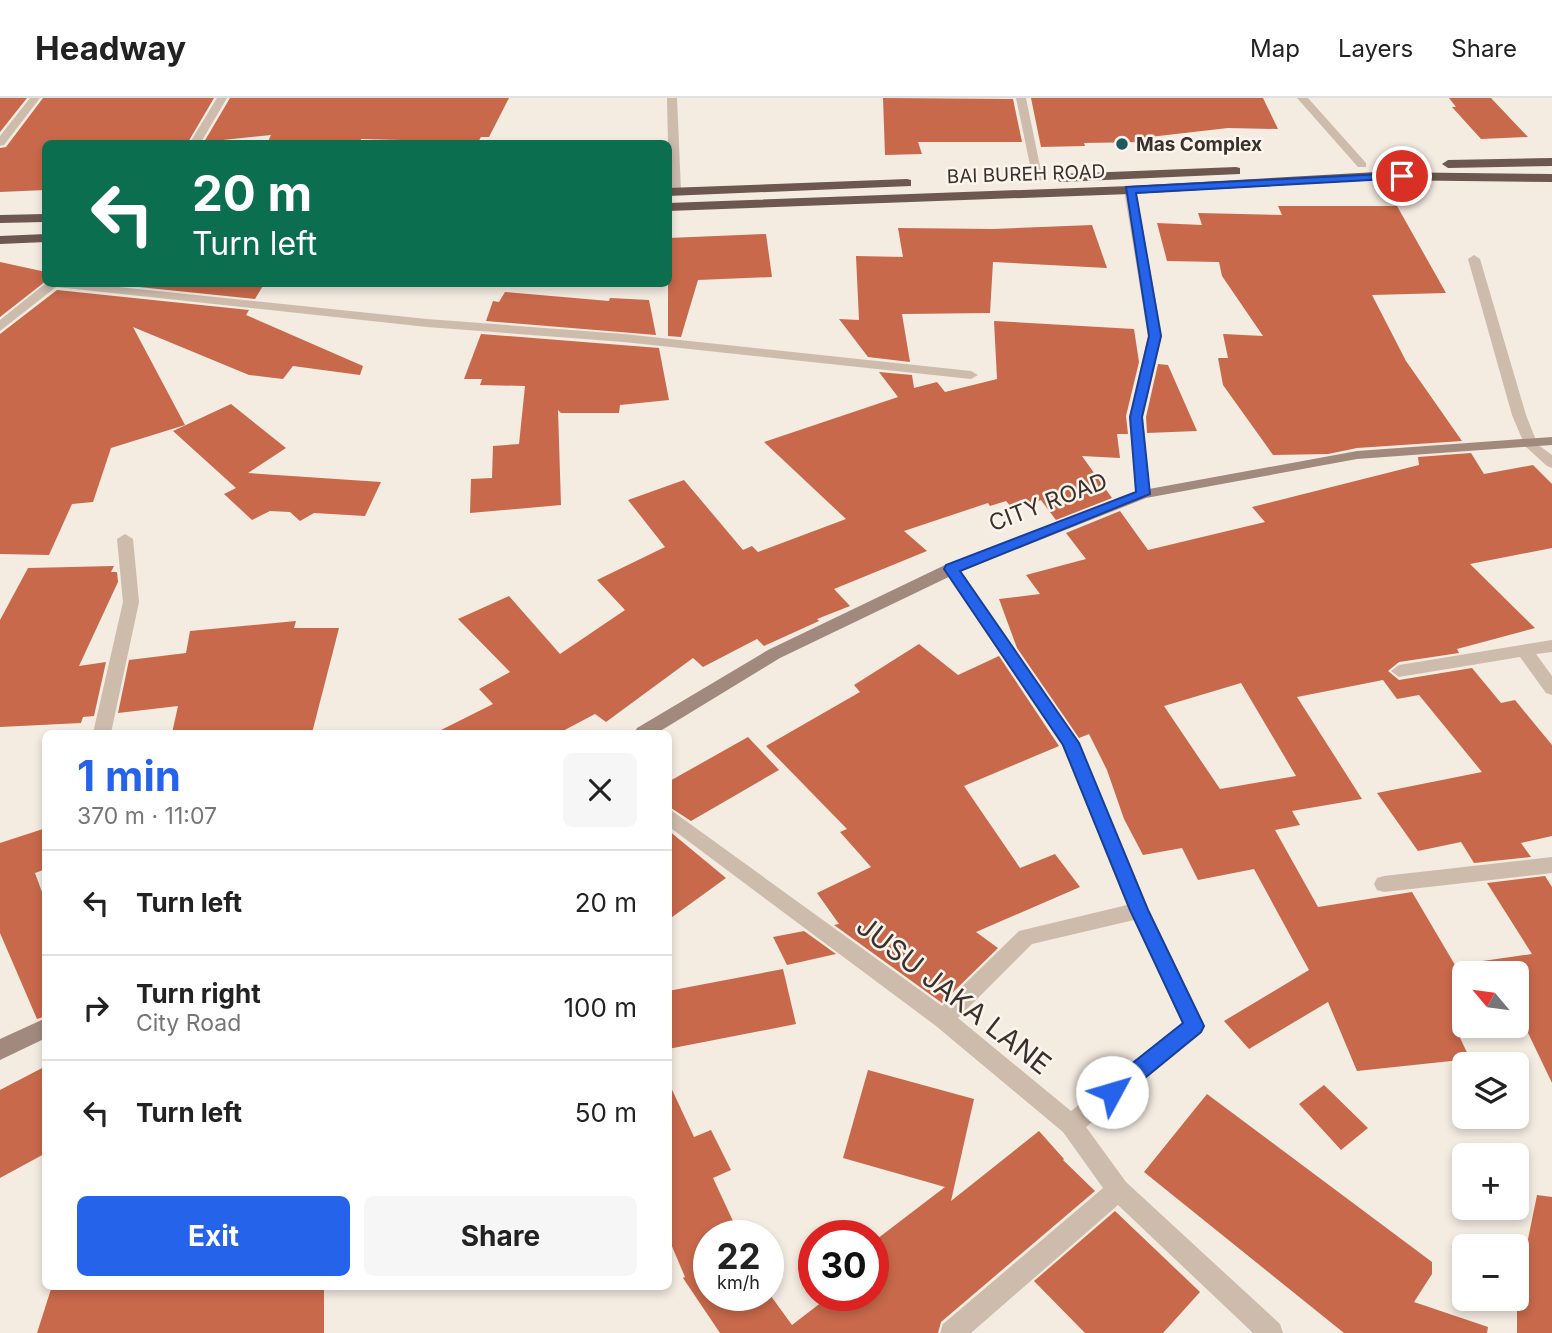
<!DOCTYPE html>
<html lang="en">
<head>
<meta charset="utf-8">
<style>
  body { margin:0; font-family:Inter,sans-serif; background:#f6f6f6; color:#222; height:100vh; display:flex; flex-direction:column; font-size:26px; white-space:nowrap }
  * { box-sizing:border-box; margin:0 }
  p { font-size:23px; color:#767676 }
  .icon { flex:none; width:38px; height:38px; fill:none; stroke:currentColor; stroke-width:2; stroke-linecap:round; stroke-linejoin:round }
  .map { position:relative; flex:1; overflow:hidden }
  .details { position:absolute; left:42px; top:632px; width:630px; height:560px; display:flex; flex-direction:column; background:#fff; border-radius:10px; box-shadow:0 4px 10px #0003 }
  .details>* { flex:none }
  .guide { position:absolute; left:42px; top:42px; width:630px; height:147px; border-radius:10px; box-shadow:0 4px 10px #0003; background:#0b6e4f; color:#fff; overflow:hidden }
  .needle { width:46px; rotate:299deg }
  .buttons { position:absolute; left:1452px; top:863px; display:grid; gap:14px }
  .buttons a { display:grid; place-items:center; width:77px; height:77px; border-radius:10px; background:#fff; box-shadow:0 4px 10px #0003; font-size:35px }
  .speed { position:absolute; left:693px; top:1122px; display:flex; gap:14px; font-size:35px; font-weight:700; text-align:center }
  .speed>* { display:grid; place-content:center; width:91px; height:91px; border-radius:50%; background:#fff; box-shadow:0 4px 10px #0003; line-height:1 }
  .speed small { font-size:18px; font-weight:400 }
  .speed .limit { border:10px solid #d22; background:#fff; color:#111 }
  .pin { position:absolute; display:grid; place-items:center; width:60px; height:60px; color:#fff; margin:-30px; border:4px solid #fff; border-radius:50%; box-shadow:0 2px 7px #0007 }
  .me { position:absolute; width:77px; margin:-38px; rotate:51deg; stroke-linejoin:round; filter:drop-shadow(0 0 5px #0008) }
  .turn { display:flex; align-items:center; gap:24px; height:147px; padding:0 35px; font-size:32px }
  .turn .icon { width:91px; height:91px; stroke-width:2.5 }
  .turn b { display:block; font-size:49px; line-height:60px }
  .round { display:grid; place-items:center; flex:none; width:74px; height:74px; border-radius:10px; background:#f6f6f6 }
  .headline { display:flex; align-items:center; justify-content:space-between; height:119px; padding:0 35px }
  h1 { font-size:42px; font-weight:700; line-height:52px; color:#2563eb }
  .action { display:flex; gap:14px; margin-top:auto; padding:14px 35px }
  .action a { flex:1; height:80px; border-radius:10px; background:#2563eb; color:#fff; font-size:28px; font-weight:700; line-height:80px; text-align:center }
  .action a+a { background:#f6f6f6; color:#222 }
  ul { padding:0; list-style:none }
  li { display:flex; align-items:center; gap:21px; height:105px; padding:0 35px; border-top:2px solid #e0e0e0 }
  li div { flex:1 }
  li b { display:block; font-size:26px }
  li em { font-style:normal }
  header { display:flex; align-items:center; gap:42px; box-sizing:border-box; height:98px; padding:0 35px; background:#fff; border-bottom:2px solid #e0e0e0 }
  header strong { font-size:33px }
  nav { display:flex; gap:38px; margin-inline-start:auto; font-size:24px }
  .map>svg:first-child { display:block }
</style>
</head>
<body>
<header>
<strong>Headway</strong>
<nav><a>Map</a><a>Layers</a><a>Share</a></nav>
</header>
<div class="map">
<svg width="1552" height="1235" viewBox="0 0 1552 1235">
  <rect width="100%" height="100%" fill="#f4ebe1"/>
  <path fill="#c8694b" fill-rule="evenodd" d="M0,0H27L0,34Z
    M43,0H214L187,46H46V92L0,94V50L6,49Z
    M230,0H509L489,39H481L478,44L361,41L360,46H267L271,37L204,44Z
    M883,0L1013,1L1022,44H918L922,56L885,57Z
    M1031,0H1263L1278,31L1228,30L1141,40L1143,44L1084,45L1085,48L1041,49Z
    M1449,0H1491L1528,39L1481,41L1452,9H1456Z
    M1278,108H1397L1446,195L1372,197L1406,263L1462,343L1357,350L1328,356L1273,357L1223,287L1218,260H1228L1223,236L1263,238L1222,178L1219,164L1167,163L1157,125L1202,127L1198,115L1282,117Z
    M1092,127L1107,170L993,164L990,215L902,216L910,264L868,259L839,221L859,222L856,158L903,159L898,130L993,131Z
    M766,136L772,179L698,182L681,239L668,238V140Z
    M0,164L46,174V183L0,219Z
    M110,186H264L255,201Z
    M57,192L249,212L246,217L363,268L360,277L293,268L283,281L249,277L133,229L185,327L111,350L93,404L72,406L49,457L0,456V236Z
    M505,194L609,203L610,200L649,202L656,237L486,223L493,203L499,204Z
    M994,223L1134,231L1139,264L1126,318L1128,336H1117L1120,360L1082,358L1112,400L1056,422L1041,402L1013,411L1006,403L990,408L988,405L904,433L927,453L834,491L850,508L817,521L819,523L764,548L757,541L703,569L693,560L606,624L595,616L559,635H435L493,606L479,591L510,574L458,521L509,498L560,556L625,512L597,482L665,449L628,402L684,382L743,452L752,448L758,454L846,421L764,344L898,299L879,274L912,277L914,290L937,284L945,294L997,281Z
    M481,236L659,250L669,302L620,307L619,315H561L558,312L561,407L470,415L471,381L492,380L493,348L519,346L525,288L480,287L482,281H464Z
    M1158,266L1168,267L1197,333L1147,335L1146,319Z
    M231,306L286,350L248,375L381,384L365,418L314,415L300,423L290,414L270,413L252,422L224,396L236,390L173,333Z
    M1471,355L1484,376L1533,367L1552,386V450L1470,466L1535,530L1457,551L1459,555L1399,564L1388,573L1399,582L1472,570L1501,605L1515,602L1552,647V738L1521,745L1531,759L1474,765L1461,744L1418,753L1377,695L1482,674L1419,597L1397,601L1383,582L1297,599L1362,701L1292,713L1300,727L1275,732L1318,809L1412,794L1455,867L1532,856L1487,785L1545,778L1552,789V985L1520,918H1517V875H1465V927L1455,929L1470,961L1357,973L1328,904L1249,951L1224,923L1309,872L1254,771L1198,782L1182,750L1143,757L1124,721L1107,672L1089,636L1079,640L1017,550L999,501L1040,496L1026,477L1086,461L1066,435L1120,413L1148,452L1265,424L1252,409L1419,367L1418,359ZM1241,585L1296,678L1220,691L1164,608Z
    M114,468L111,474H117L118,484L79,568L106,564L94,618L83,619L81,625L0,629V522L28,470Z
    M296,523L294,530H339L312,635H172L178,608L118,615L129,562L186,555L190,533Z
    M919,546L958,577L999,558L1059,648L964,688L1020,770L1055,756L1080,789L976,834L998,850L942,905L834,827L839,826L817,795L871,769L840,734L847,731L766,648L860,594L854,587Z
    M748,639L779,672L691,723L668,708V684Z
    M46,730V771L35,775L46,805V918L37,921L0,835V745Z
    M668,732L726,780L668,822Z
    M804,833L836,856L787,867L773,839Z
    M783,871L796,926L668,951V893Z
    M46,968V1055L0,1080V992Z
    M868,972L974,1001L951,1103L1039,1033L1064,1061L1063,1062L1095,1093L941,1224L938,1235H720L683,1180L685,1179L668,1139V983L694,1039L711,1032L731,1072L713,1080L740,1138H709V1197H768V1194L792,1227L831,1197H873V1144L945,1089L843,1060Z
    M1324,987L1368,1030L1341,1052L1299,1006Z
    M1207,996L1432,1164V1176L1414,1204L1488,1229L1487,1235H1344L1144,1074Z
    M1537,1097L1552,1099V1235H1517V1195Z
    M1115,1113L1200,1194L1163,1235H1085L1034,1183Z
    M52,1188H324V1235H37Z"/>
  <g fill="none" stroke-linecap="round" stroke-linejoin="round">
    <path fill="#cdbbac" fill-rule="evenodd" d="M1474,157L1480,161L1526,317L1537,345L1535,348H1525L1512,317L1468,161Z"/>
    <path fill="#cdbbac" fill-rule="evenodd" d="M30,0H40L4,47L0,48V38Z
      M217,0H227L200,46H189Z
      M667,0H677L681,93L675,96L669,93Z
      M1016,0H1026L1043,83L1033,81Z
      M1297,0H1308L1366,65V69H1358Z
      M1130,89L1136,92L1162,238L1143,319L1150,396L1143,401L1136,396L1129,319L1148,238L1124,92Z
      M46,185L89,186L427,221L624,236L971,273L978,277L971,281L624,244L427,229L56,189L0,233V222Z
      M1530,341L1552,357V370L1547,368L1525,348L1523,345Z
      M125,436L133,441L139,504L111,635H93L123,504L117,441Z
      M951,466L957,467L1079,645L1149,812L1205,928L1201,935L1086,1029L1126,1084L1280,1226L1283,1235H1253L1118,1107L971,1235H940L943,1226L1103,1090L1063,1034L936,928L668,728V710L942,908L1019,833L1127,807L1062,647L943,471ZM1134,822L1182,925L1071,1013L958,920L1032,846Z
      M1552,542V554L1536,556L1552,578V597L1546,595L1520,559L1399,579L1391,573L1399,567Z
      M1552,759V775L1384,794L1377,792L1374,786L1377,780L1384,778Z"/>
    <path fill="#a18a7d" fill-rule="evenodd" d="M1552,339V347L1357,361L1146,400L957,475L780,560L657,635H634L637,630L768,552L945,467L1138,393L1357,353Z
      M46,920V940L0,962V941Z"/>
    <path fill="#6c584f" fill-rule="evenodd" d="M1552,60V68L1448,70L1442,66L1448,62Z
      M1236,69L1240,70V76L1060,84L1054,80L1060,76Z
      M1377,74L1552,76V84L1377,82L1130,96L668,113V105L1130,88Z
      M907,81L911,82V88L668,98V90Z
      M46,116V124L0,125V117Z
      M46,136V144L0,146V138Z"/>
  </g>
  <path fill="#2563eb" stroke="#184099" stroke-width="2" d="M1402,75L1406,76V80L1136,95L1161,238L1142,319L1150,396L960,473L1079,645L1148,812L1204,928L1201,934L1119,1001L1112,1003L1105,1001L1102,994L1105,987L1183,925L1130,812L1063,647L944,471L946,467L1136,394L1130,319L1149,238L1126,89Z"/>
  <circle fill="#1f5a5e" stroke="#fbf5ee" stroke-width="2.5" cx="1122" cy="46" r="7"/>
  <g text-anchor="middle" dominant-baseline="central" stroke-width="5" stroke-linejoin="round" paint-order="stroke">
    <g font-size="19" font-weight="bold" fill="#3b302b" stroke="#fbf5ee" text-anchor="start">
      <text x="1136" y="46">Mas Complex</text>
    </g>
    <g font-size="19" fill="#3b302b" stroke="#fbf5ee">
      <text transform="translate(1026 76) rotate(-2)">BAI BUREH ROAD</text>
    </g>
    <g font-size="23" fill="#3b302b" stroke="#fbf5ee">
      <text transform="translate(1048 404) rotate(-21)">CITY ROAD</text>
    </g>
    <g font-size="28" fill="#3b302b" stroke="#fbf5ee">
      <text transform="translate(954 897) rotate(38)">JUSU JAKA LANE</text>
    </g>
  </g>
</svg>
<div class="buttons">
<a><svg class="needle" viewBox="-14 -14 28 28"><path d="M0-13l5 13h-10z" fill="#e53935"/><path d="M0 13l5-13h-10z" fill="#767676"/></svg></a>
<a><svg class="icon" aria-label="layers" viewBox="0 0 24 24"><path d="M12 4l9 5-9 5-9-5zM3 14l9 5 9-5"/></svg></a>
<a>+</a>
<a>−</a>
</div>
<div class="speed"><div>22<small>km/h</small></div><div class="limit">30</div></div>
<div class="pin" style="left:1402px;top:78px;background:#d93025"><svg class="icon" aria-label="arrive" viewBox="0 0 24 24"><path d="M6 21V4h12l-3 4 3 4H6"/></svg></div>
<svg class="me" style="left:1112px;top:994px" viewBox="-20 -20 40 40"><circle r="19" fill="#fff"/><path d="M0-13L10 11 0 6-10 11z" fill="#2563eb"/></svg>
<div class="guide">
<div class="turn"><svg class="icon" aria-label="left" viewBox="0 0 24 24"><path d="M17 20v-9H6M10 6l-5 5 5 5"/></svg><div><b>20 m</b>Turn left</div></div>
</div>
<section class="details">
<div class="headline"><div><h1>1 min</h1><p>370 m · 11:07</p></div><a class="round"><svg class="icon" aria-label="close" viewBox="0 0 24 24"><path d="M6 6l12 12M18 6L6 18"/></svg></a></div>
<ul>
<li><svg class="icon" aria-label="left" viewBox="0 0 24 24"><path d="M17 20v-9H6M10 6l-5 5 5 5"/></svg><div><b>Turn left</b></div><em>20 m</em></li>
<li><svg class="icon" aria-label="right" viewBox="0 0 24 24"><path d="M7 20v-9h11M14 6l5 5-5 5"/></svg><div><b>Turn right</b><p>City Road</p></div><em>100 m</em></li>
<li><svg class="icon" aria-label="left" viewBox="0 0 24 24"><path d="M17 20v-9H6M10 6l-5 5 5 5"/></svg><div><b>Turn left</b></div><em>50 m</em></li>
</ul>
<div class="action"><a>Exit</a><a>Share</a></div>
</section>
</div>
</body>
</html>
